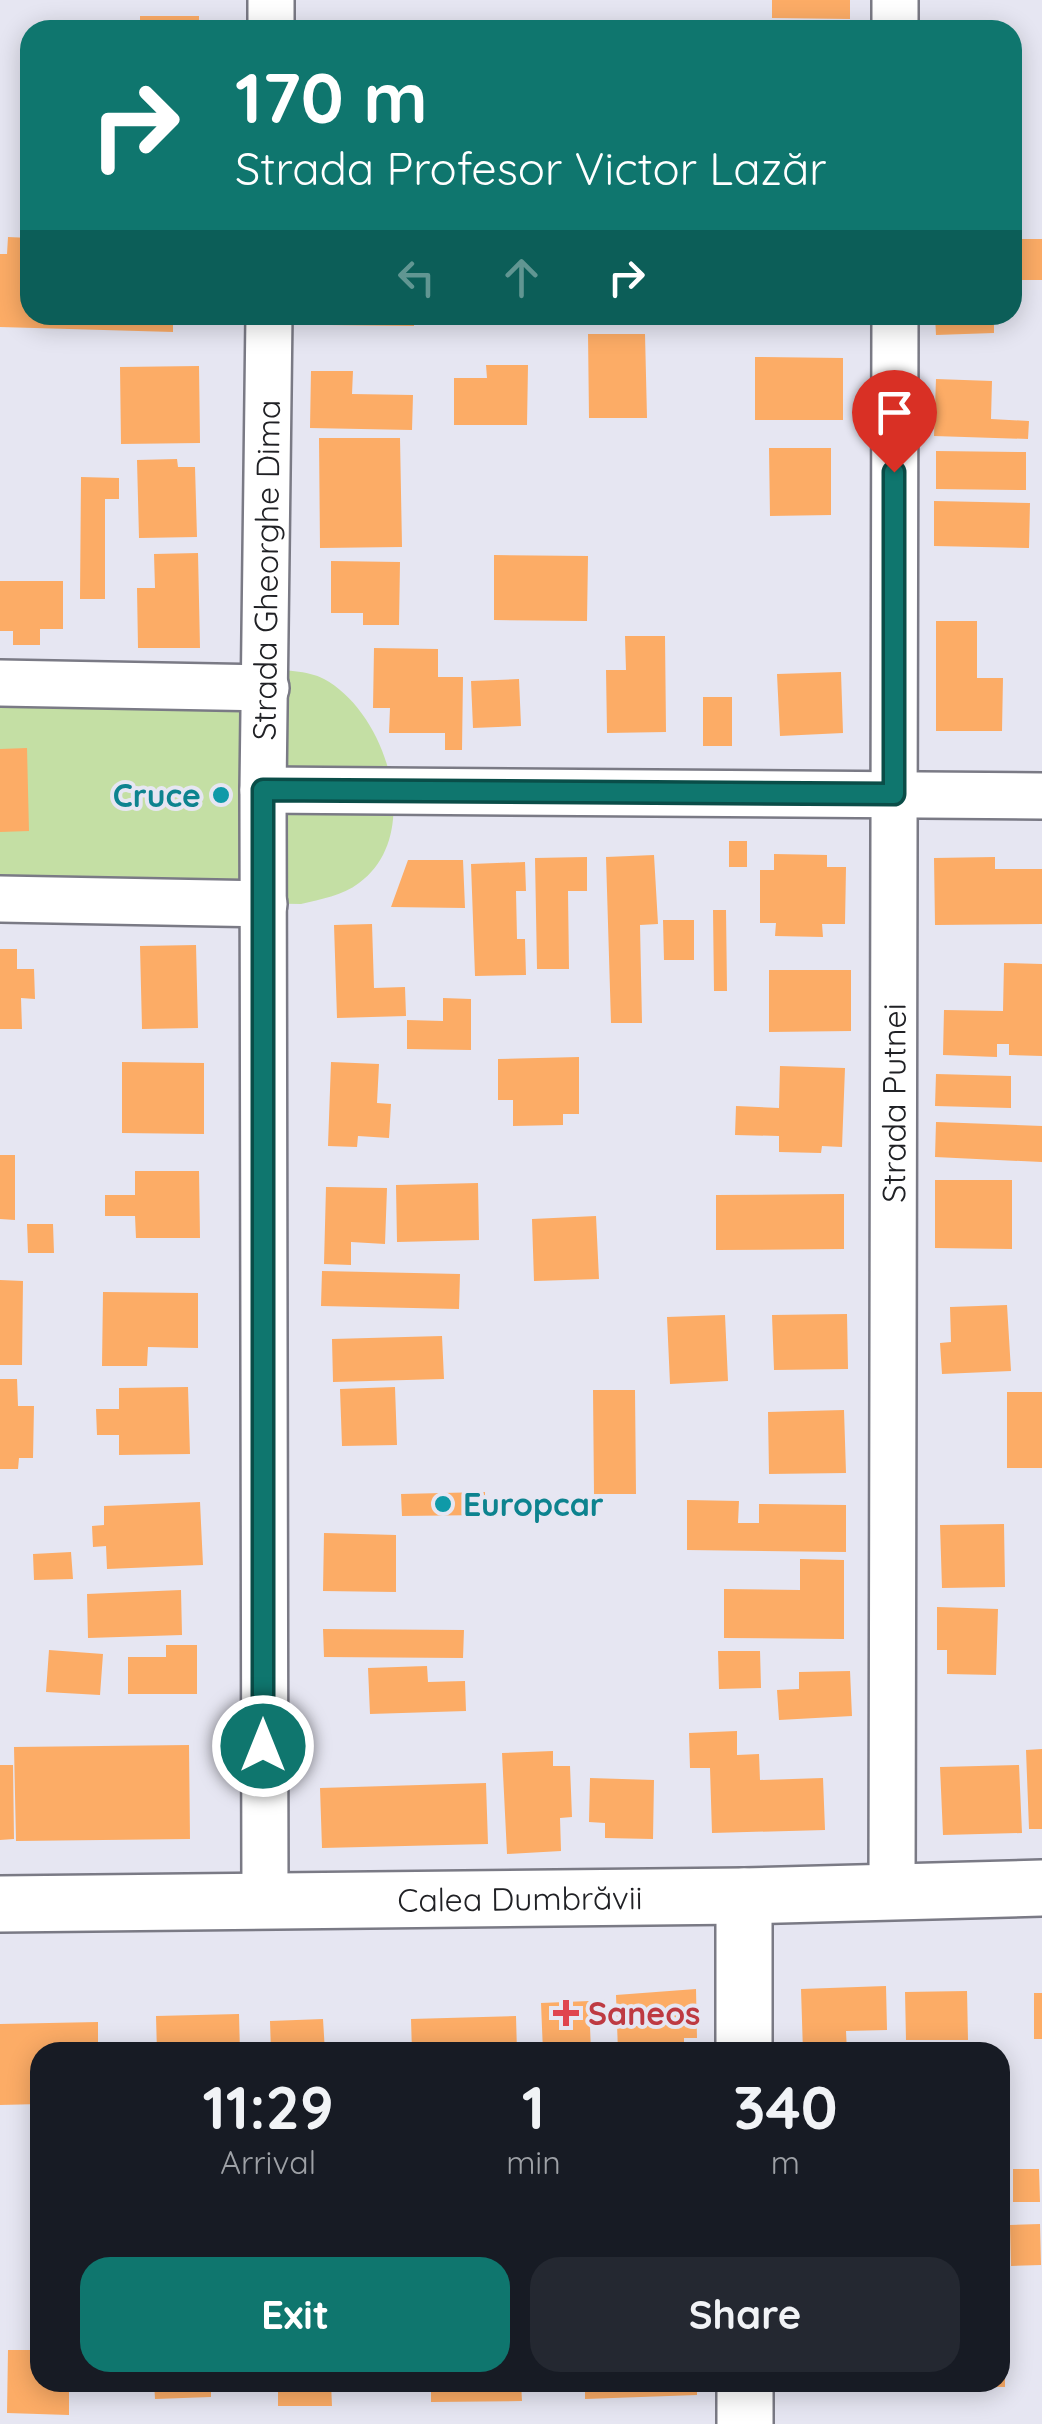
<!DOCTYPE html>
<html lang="en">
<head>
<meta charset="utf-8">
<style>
  body { margin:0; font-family:Quicksand,sans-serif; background:#242831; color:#f1f3f6; height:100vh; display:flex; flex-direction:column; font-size:38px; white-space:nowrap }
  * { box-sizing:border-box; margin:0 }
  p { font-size:32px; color:#9ea1a6 }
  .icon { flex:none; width:55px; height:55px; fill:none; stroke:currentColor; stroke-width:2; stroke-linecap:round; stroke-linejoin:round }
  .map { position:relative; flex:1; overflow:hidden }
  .drawer { position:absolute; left:30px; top:2042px; width:980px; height:350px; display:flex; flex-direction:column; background:#171b24; border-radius:30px; box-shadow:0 5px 25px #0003 }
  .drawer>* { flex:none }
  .hud { position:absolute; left:20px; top:20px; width:1002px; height:305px; border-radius:30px; box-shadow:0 5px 25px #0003; background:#0f766e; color:#fff; overflow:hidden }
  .pin { position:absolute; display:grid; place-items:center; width:85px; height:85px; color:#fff; margin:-102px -42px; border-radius:50% 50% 50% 0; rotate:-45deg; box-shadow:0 0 10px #0007 }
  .pin .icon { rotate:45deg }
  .me { position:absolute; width:110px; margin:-55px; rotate:0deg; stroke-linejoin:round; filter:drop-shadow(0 0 8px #0008) }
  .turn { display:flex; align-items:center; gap:35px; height:210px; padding:0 50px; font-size:45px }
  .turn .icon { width:130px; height:130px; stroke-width:2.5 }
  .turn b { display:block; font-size:70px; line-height:85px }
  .lanes { display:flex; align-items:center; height:95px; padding:0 50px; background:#0003; justify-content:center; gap:50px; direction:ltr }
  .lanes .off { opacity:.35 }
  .eta { display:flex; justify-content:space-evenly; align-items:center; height:170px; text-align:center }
  .eta b { font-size:60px; font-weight:700; line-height:70px }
  .button { display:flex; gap:20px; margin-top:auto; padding:20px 50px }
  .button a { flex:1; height:115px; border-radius:30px; background:#0f766e; color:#fff; font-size:40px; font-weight:700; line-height:115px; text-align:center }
  .button a+a { background:#242831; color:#f1f3f6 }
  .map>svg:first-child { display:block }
</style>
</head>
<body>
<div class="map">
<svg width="1042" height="2424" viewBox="0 0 1042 2424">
  <rect width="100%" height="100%" fill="#e6e6f2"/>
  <path fill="#c4dfa4" d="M264,668C282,671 308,670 324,679C387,713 425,835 359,883C342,896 321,899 301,904L0,899V683Z"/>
  <path fill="#fcac66" d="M772,0H850V19L772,18Z
    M140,16H199V30H140Z
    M8,237L30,238V315H173V332L0,327V254H7Z
    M1012,239H1042V280H1012Z
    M328,315H414V326L328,325Z
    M754,315H845V320L755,324Z
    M935,315H994V333L936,335Z
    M588,334H645L647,418H589Z
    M755,357L843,358V420H755Z
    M486,365H528L527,425H454V378H487Z
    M199,366L200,443L121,444L120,367Z
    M311,371H353L352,394L413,395L412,430L310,428Z
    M936,379L992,381L991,419L1029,421L1028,439L934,436Z
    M319,438H400L402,547L320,548Z
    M769,448H831V515L770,516Z
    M936,451L1026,452V490L936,489Z
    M177,459L178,467H195L197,537L139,538L137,460Z
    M81,477L119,478V499H105V599H80Z
    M934,501L1030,503L1029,548L934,546Z
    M198,553L200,648H138L137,588H155L154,554Z
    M494,555L588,556L587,621L494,620Z
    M331,561L400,562L399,625H363V613H331Z
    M0,581H63V629H40V645H13V631H0Z
    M936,621H977V678H1003L1002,731H936Z
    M625,636H665L666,732L607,733L606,670H626Z
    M374,648L438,649V677H463L462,750H445V733H389L390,708H373Z
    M841,672L843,733L780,736L777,674Z
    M519,679L521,726L473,728L471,681Z
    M703,697H732V746H703Z
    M27,748L29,831L0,832V749Z
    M729,841H747V867H729Z
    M774,854L827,855V867H846L845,924H822L823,937L775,936L776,923H760V870H774Z
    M654,855L658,924L640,925L642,1023H611L606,857Z
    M587,857V891H568L569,969H537L535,858Z
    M995,857V869H1042V924L935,925L934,858Z
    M408,860H463L465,908L391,907Z
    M525,862L526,891H516L517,939H525L526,975L475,976L471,864Z
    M713,910H726L727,991H714Z
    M663,920H694V960H664Z
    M372,924L374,988L405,987L406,1016L337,1018L334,925Z
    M196,945L198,1028L142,1029L140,946Z
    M0,949H17V969H34L35,999L21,998L22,1029H0Z
    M1004,963L1042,964V1056L1009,1055V1044H997V1057L943,1055L944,1010L1003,1011Z
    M769,970H851V1031L769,1032Z
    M443,998L471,999V1050L407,1049V1020L443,1021Z
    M579,1057V1114H563V1125L513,1126V1100H498V1059Z
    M122,1062L204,1063V1134L122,1133Z
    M331,1062L379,1064L377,1103L391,1104L389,1138L358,1136L357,1147L328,1146Z
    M780,1066L845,1068L842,1147L822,1146L821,1153L779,1152V1136L735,1135L736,1106L779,1108Z
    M936,1074L1011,1076V1108L935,1106Z
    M936,1122L1042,1126V1162L935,1157Z
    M0,1155H15V1220L0,1219Z
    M135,1171H199L200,1238H136L135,1216H105V1195H135Z
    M935,1180H1012V1249L935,1248Z
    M478,1183L479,1240L397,1242L396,1185Z
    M326,1187L387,1188L385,1244L351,1242V1265L324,1264Z
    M844,1194V1249L716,1250V1195Z
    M596,1216L599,1279L534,1281L532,1219Z
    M27,1224H53L54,1253H28Z
    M322,1271L460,1274L459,1309L321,1306Z
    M0,1280L23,1281L22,1365H0Z
    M103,1292L198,1293V1348L148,1347L147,1366H102Z
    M1007,1305L1011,1371L942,1374L940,1343L951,1342L950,1307Z
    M847,1314L848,1369L774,1370L772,1315Z
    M725,1315L728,1381L670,1384L667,1317Z
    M442,1336L444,1379L333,1382L332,1339Z
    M0,1379H17L18,1406H34L33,1458H19L18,1469H0Z
    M188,1387L190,1454L119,1455V1435H97L96,1409H119V1388Z
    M395,1387L397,1445L342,1446L340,1389Z
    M593,1390H635L636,1494H594Z
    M1007,1392H1042V1468H1007Z
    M844,1410L846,1473L769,1474L768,1412Z
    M485,1492V1515L402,1516L401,1494Z
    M687,1500L739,1501L738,1523H759V1504L846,1505V1552L687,1550Z
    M200,1502L203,1565L107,1569L106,1546L93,1547L92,1526L104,1525V1506Z
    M1004,1524L1005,1587L942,1588L940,1525Z
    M324,1533L396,1535V1592L323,1591Z
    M71,1552L73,1579L34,1580L33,1554Z
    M800,1559L844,1560V1639L724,1638V1589L800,1590Z
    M181,1590L182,1635L88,1638L87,1594Z
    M937,1607L998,1609L996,1675L947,1674V1650H937Z
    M323,1629L464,1630L463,1658L324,1657Z
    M166,1645H197V1694H128V1657H166Z
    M49,1650L103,1654L100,1695L46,1692Z
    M718,1651H760L761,1688L719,1689Z
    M427,1666L428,1682L465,1681L466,1711L370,1714L368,1668Z
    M850,1671L852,1716L779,1720L777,1690L799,1689V1672Z
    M737,1731V1755L759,1754L760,1780L823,1778L825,1830L712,1833L710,1768H690L689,1733Z
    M189,1745L190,1839L16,1841L14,1747Z
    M1042,1749V1829H1029L1026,1750Z
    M553,1751V1766H570L572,1817L560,1818L561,1851L507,1854L502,1753Z
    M0,1765H13L14,1839L0,1840Z
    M1019,1765L1022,1833L943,1835L940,1767Z
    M590,1778L654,1780L653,1839L605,1838V1823L589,1822Z
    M486,1783L488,1844L322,1848L320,1788Z
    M886,1986L887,2030L846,2031L847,2052H803L801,1989Z
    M696,1989L697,2038H684V2052H618L616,1995Z
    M967,1991L968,2040H906L905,1992Z
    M1034,1993H1042V2039H1034Z
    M589,2001L591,2052H543L541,2003Z
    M239,2014L240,2052H157L156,2016Z
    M516,2016L517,2052H412L411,2019Z
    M323,2019L325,2052H271L270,2021Z
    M98,2022V2052H40V2104L0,2105V2024Z
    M1013,2169H1039L1040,2202H1013Z
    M1040,2224L1041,2265L1011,2266L1010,2225Z
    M1000,2346H1005V2387L948,2386V2382H1000Z
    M8,2350H40V2382H69V2415L7,2413Z
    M154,2382H211V2397L155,2399Z
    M278,2382H331L332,2406H278Z
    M431,2382H521L522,2401L431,2402Z
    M585,2382H697V2395L585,2399Z
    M834,2382H871V2391L835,2390Z"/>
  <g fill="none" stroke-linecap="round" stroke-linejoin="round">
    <g stroke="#7a7a85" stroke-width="50">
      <g id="minor">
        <path d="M271,30V0"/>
        <path d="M895,30V0"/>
        <path d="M0,683L266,688"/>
        <path d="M263,790L1042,796"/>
        <path d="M0,899L264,904"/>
        <path id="s1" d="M892,1891L895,315"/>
        <path id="s2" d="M265,1902L263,790L269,315"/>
      </g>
    </g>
    <g stroke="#7a7a85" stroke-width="60">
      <g id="major">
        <path d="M744,1896V2052"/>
        <path id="s3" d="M0,1904L744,1896L1042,1888"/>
        <path d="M745,2382V2424"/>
      </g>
    </g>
    <use href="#minor" stroke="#fff" stroke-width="45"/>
    <use href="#major" stroke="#fff" stroke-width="55"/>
  </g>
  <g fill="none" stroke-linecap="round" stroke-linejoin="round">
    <g stroke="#0a4d48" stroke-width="25">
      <path id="route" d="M263,1746V790L894,794V472"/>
    </g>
    <use href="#route" stroke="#0f766e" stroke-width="18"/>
  </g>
  <g fill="#0f9aa8" stroke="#e6e6f2" stroke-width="4">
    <circle cx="221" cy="795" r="10"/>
    <circle cx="443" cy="1504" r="10"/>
  </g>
  <path fill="#e0444e" stroke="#e6e6f2" stroke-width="4" d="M561 1998h10v10h10v10h-10v10h-10v-10h-10v-10h10z"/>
  <g text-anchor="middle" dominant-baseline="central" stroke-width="8" stroke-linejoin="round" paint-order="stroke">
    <g font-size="32" fill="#202125" stroke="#e6e6f2">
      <text stroke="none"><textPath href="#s2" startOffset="1332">Strada Gheorghe Dima</textPath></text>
      <text stroke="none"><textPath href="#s1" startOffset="788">Strada Putnei</textPath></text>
      <text stroke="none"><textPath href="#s3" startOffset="520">Calea Dumbrăvii</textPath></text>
    </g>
    <g font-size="32" font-weight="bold" fill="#0d838f" stroke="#e6e6f2" text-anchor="end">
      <text x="201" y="795">Cruce</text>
      <text x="463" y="1504" text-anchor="start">Europcar</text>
    </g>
    <g font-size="32" font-weight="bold" fill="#be3a42" stroke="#e6e6f2" text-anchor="start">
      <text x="588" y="2013">Saneos</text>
    </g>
  </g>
</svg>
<div class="pin" style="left:894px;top:472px;background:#d93025"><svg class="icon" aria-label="arrive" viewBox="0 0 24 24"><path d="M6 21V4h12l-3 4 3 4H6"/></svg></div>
<svg class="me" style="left:263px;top:1746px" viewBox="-20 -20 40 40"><circle r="17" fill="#0f766e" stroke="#fff" stroke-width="3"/><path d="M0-11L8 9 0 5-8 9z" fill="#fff"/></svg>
<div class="hud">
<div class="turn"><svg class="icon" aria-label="right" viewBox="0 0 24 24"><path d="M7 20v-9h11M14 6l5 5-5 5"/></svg><div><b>170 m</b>Strada Profesor Victor Lazăr</div></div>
<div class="lanes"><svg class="icon off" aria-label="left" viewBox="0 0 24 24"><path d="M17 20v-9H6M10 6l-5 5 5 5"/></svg><svg class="icon off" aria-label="ahead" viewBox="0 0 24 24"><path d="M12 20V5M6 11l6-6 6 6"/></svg><svg class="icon" aria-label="right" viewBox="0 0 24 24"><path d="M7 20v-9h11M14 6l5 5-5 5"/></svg></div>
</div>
<section class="drawer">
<div class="eta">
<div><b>11:29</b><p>Arrival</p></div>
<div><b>1</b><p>min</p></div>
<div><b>340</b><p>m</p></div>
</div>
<div class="button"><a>Exit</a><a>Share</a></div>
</section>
</div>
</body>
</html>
